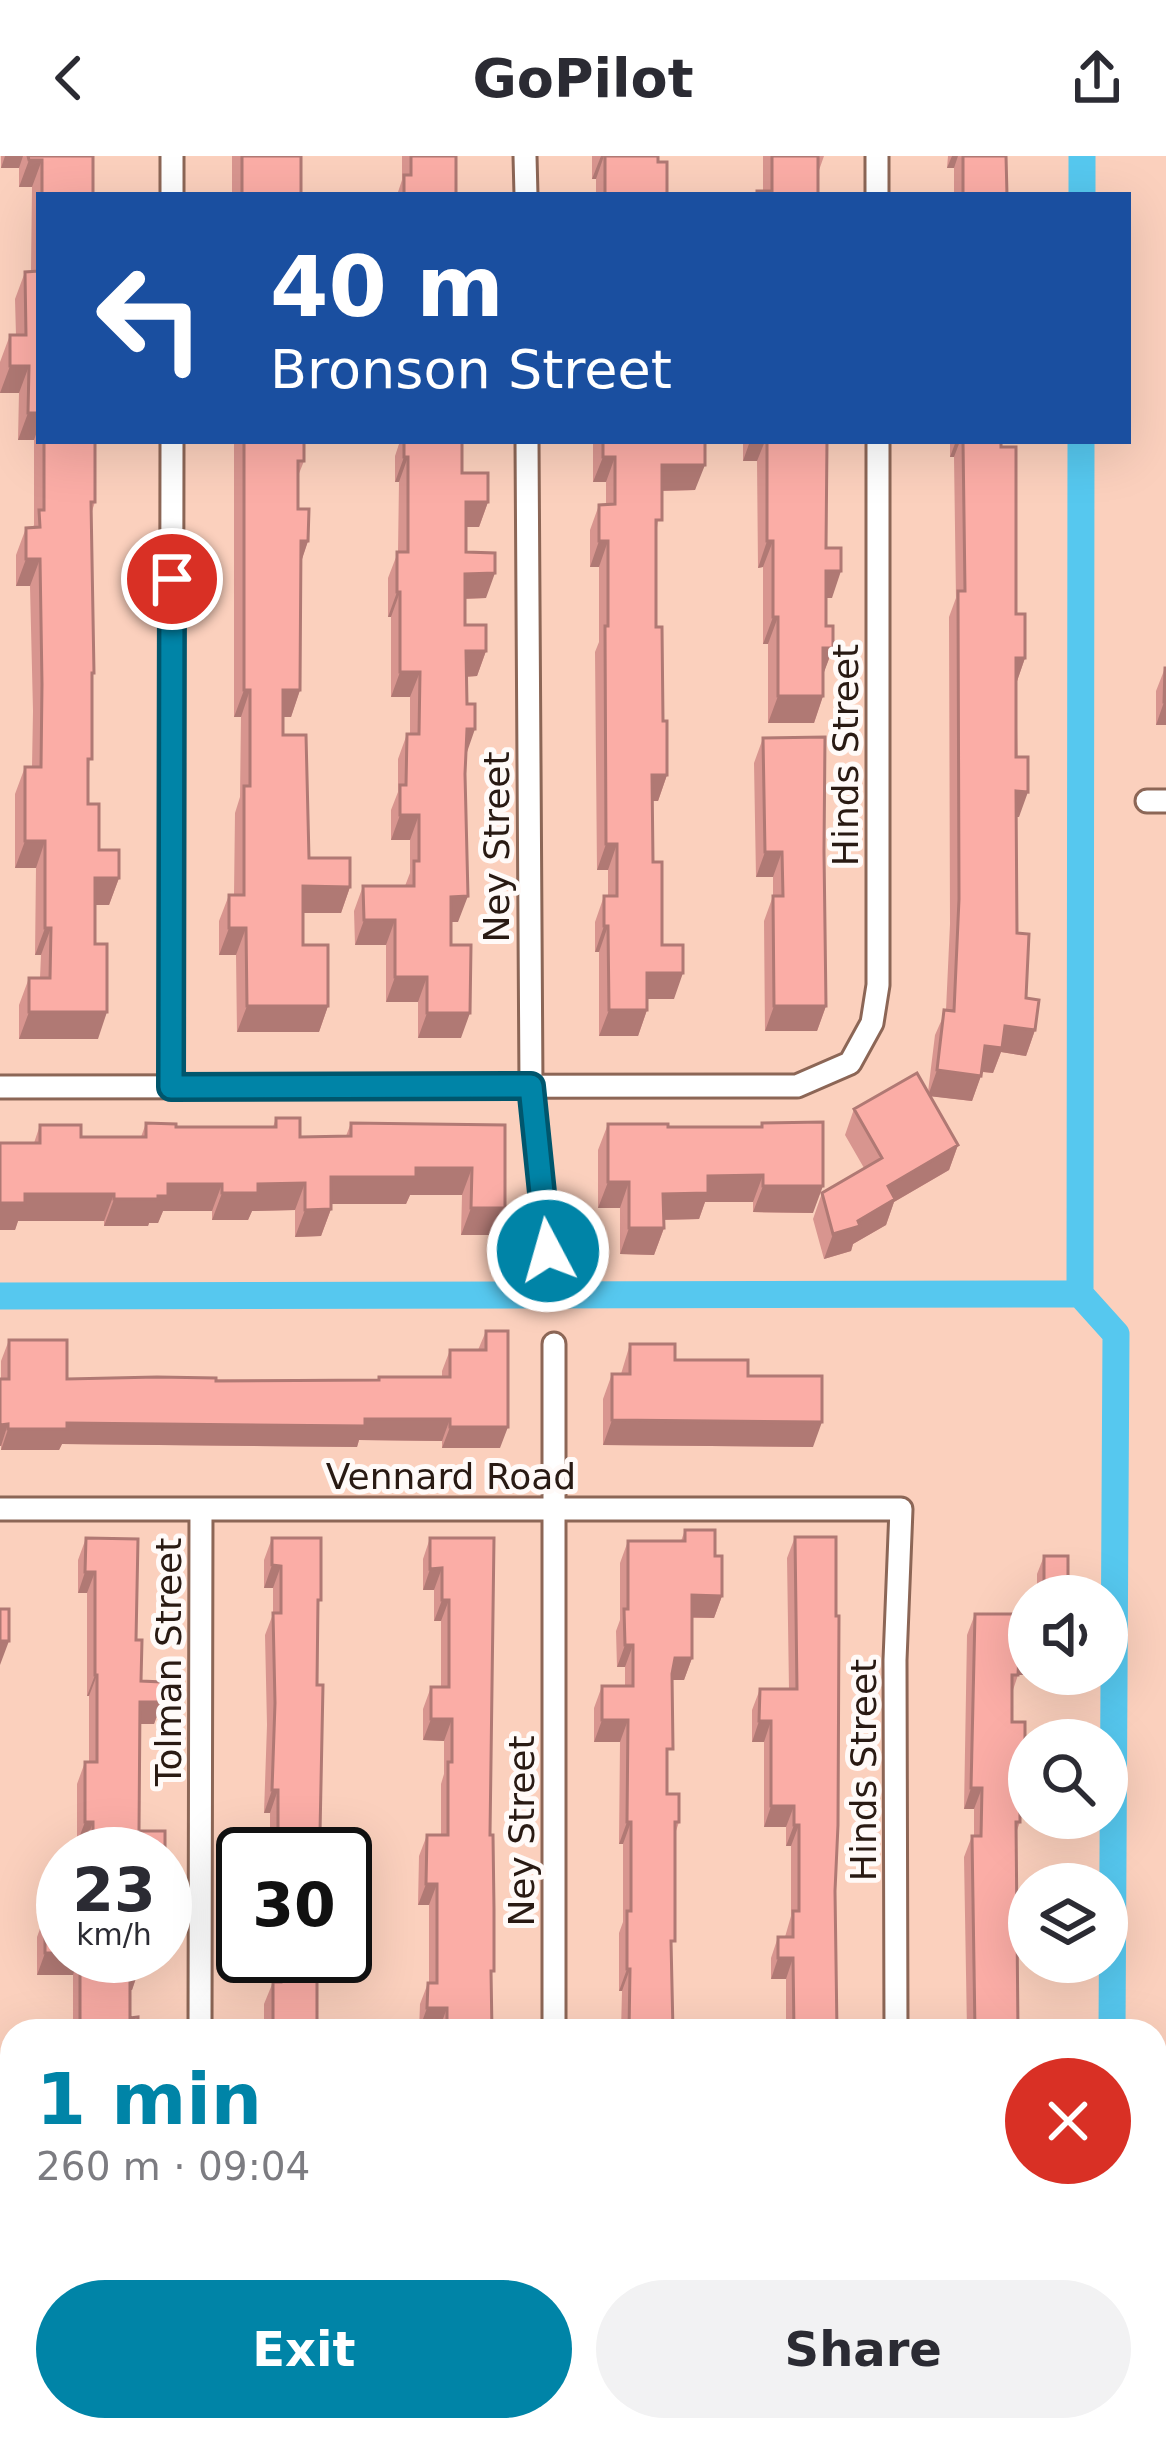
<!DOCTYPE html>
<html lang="en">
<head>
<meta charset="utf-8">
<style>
  body { margin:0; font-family:"DejaVu Sans",sans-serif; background:#f2f2f3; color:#2b2b33; height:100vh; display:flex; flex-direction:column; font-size:45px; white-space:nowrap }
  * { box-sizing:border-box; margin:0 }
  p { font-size:39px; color:#7c7c81 }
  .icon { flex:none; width:66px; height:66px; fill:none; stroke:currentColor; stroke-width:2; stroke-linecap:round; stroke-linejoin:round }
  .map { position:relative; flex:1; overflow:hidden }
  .side { position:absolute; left:0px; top:1863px; width:1167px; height:423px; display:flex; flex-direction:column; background:#fff; border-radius:36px 36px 0 0; box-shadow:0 12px 48px #0002 }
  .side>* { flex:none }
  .hud { position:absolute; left:36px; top:36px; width:1095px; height:252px; border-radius:0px; box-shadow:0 12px 48px #0002; background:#1a4fa0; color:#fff; overflow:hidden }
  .controls { position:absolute; left:1008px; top:1419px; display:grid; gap:24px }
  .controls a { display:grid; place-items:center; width:120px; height:120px; border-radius:50%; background:#fff; box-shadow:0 12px 48px #0002; font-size:60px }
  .speed { position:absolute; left:36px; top:1671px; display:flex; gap:24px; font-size:60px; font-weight:700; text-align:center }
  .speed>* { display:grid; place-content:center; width:156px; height:156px; border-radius:50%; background:#fff; box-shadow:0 12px 48px #0002; line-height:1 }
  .speed small { font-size:30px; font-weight:400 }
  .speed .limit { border:6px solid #111; border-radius:18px; background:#fff; color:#111 }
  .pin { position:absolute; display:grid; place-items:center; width:102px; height:102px; color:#fff; margin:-51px; border:6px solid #fff; border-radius:50%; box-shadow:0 3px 12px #0007 }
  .me { position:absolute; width:132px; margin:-66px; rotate:354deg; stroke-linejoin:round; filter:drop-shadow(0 0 9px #0008) }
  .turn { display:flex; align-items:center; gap:42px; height:252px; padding:0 36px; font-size:54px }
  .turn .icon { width:156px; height:156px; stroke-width:2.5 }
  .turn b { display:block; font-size:84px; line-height:102px }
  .round { display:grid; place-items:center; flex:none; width:126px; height:126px; border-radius:63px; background:#f2f2f3 }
  .head { display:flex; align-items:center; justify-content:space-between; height:204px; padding:0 36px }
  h1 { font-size:72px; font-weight:600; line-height:90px; color:#0084a7 }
  .primary-button { display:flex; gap:24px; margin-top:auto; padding:24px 36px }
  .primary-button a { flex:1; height:138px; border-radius:72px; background:#0084a7; color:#fff; font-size:48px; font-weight:600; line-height:138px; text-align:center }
  .primary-button a+a { background:#f2f2f3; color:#2b2b33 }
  header { display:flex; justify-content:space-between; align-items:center; height:156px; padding:0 36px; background:#fff; font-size:54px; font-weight:600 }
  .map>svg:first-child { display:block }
</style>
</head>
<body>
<header><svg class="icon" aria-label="back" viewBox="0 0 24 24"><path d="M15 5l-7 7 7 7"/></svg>GoPilot<svg class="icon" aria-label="share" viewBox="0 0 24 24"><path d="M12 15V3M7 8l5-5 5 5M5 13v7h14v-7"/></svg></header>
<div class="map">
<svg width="1166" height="2284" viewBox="0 0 1166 2284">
  <rect width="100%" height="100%" fill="#fbd0bd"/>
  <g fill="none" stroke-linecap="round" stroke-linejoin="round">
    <path stroke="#56c8ef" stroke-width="27" d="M1082,39V0
      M1081,285L1080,1138L1116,1178L1112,1875
      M0,1140L1080,1138
      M1109,2284V2274"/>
    <g stroke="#8c6656" stroke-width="27">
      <path id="minor" d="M525,0L526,39
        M877,0V39
        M172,39V0
        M527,285L531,930L548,1095
        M1147,645H1166
        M0,931L797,930L850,907L872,867L878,829V285
        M171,931L172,285
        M0,1353H901L895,1504L896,1875
        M200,1875L201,1353
        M554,1875V1188
        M198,2284V2274
        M553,2284V2274
        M896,2284V2274"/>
    </g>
    <g stroke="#8c6656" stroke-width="33">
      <path id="tertiary" d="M0,2157H12
        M1155,2185L1166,2186
        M0,2206H12"/>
    </g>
    <use href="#minor" stroke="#fff" stroke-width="21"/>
    <use href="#tertiary" stroke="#fff" stroke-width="27"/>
  </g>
  <path fill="#d8958f" d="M1,0H93V39H39V285H95V346L92,355V524L88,648L99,694L119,722L109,749H95L98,883H19V849L29,822H40L41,799H35L36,712H15V638L25,611H32L33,555L30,430H16V399L26,372H33L34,369V284H18L19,237H0V206L10,179H16L15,143L25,116H31L32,31H19V12H1Z
    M232,0H301V39H232Z
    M402,0H456V39H397L402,24Z
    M592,0H658L667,39H596V23H592Z
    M763,0H824L818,17V39H755L757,35H763Z
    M948,0H1006L1007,39H954V12H947Z
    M234,285H304V305L298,320V353L308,385L301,406L300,534L291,561H283V579L309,702L350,731L341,757H303V789L328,850L319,876H237L236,799H219V765L229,739H234L235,657L240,641L241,561H234Z
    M400,285H462V317L488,346L479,371H466V396L486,442L465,443V469L486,495L477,520L467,521L466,598L458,766H451V789L461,882H418V846H386V789H355L354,755L363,730H405L410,717V684H391V654L398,636V603L407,578H410V541H391V461H388V422L398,396L399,326H395V300Z
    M593,285H705L695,334L662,335L656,379V471L667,619L658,645H653V706L662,789L674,843H647V854L638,880H599V796H595V766L604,740H608V714H597L595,496L599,486V411H590V374L599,349H606V326H593Z
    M743,285H827L826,392L832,442H826V470L833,492L823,518V540L814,567H768V488H763V411L758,412L757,305H743Z
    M950,285H1001L1016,458L1025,502L1016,528L1019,661H1016L1017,777L1026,842L1035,874L1026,900L1001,896L993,917L982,916L972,945L930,940L958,989L949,1014L894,1046L886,1069L853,1088L851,1095L824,1103L813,1063L822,1037L864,1012L845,979L854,953L928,936L935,879L946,854L950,768L949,461L956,442L954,301H950Z
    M1165,512L1166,569H1156V535Z
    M763,582L824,695L826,850L817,875H765L764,765L773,740V721H756L754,607Z
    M276,962L300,981L346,980L351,967L505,969V1052L496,1079H461L462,1039H410L406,1048H331V1053L321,1080L295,1081V1054L252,1055L248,1064H212V1055H163L158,1067H149L148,1070H104V1065H18L15,1074H0V987H34L40,969L81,981H141L146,967L176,971H273Z
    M762,967L813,1057L753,1056V1046H705L699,1063L664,1064V1072L654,1099L620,1098V1052H598V994L608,968L668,971H761Z
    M486,1175L500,1292H442V1285L359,1284L357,1291L62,1288L59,1294H1V1205L9,1184L67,1223L377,1224L442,1221V1215L450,1194H478Z
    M630,1188L675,1204L748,1220L813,1291L603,1289V1243L612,1218H621Z
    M685,1374L715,1400L722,1440L714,1462H692V1502L684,1524H672L667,1608V1638L679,1666L675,1678L671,1795L673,1875H621L622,1835H619V1777L623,1766V1688H619L620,1586H594V1552L602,1530H625V1511H617L616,1475L620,1464V1407L628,1385H681Z
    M795,1381L835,1735L837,1875H786V1823H771V1802L778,1781H785L791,1760V1690H786V1671H764V1586H752V1554L760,1533H789L787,1402Z
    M86,1382L136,1484L141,1525L162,1546L154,1568H140L139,1675L165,1698H86V1687H77V1628L85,1606H89V1540H87V1437H78V1404Z
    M272,1382L317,1455L320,1677L337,1698H265L270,1684V1657H264L267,1569L265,1479L273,1458V1432H264V1404Z
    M430,1382H494L490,1679L492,1875L419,1874L420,1848L428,1827H429V1749H418L419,1700L427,1679H441V1628L444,1618V1585L423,1584V1553L431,1531H441V1465H434V1434H423V1403Z
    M1044,1400L1063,1440H1037V1418Z
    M975,1458L1029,1518H1050L1018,1519L1012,1537V1566L1025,1594L1020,1606V1666L1016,1677L1018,1875H967L964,1701L972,1680H974V1653H964L967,1479Z
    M45,1759L63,1800H139V1813L132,1834H130V1862L138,1875H73V1819H37V1781Z
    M273,1800H321L317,1825V1875H264V1848L273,1826Z
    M70,2274H139V2284H70Z
    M273,2274H318V2277L315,2284H273Z
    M433,2274L494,2275L491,2284H433Z
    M617,2274H671V2284H617Z
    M787,2274H837V2284H787Z
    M962,2274H1018L1015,2284H961Z"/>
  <path fill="#b07974" d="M5,0H23L19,12H1Z
    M601,0H604L596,23H592Z
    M952,0H958L954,12H947Z
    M29,4H42L32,31H19Z
    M10,210H29L19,237H0Z
    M28,257H39V270L34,284H18Z
    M750,285H765L757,305H743Z
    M956,285H960L954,301H950Z
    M404,301H408L399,326H395Z
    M603,301H615L606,326H593Z
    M662,309H705L695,334L652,335Z
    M466,346H488L479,371H457Z
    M301,385H308L299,412Z
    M599,385H608L599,411H590Z
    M767,385H773L763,411L758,412Z
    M26,403H40L30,430H16Z
    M826,415H841L832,442H816Z
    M495,417L486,442L456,443L465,418Z
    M397,436H400L391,461H388Z
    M773,461H778L768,488H763Z
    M823,492H833L823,519Z
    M466,495H486L477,520L457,521Z
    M1016,502H1025L1016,528Z
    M400,516H420L410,541H391Z
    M244,534H250L241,561H234Z
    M283,534H300L291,561H273Z
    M778,540H823L814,567H768Z
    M1164,546H1166V569H1156Z
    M467,573H475L466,599Z
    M652,619H667L658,645H643Z
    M1016,635L1028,636L1019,661H1007Z
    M400,659H419L410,684H391Z
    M25,685H45L36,712H15Z
    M606,688H617L608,714H597Z
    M765,696H782L773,721H756Z
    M95,722H119L109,749H86Z
    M303,730L350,731L341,757H293Z
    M468,740L458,766H442L451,741Z
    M364,764H395L386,789H355Z
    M604,770H608L599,796H595Z
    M45,772H51L41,799H35Z
    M229,772H246L236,799H219Z
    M647,817H683L674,843H638Z
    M395,821H427L418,846H386Z
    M247,850H328L319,876H237Z
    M774,850H826L817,875H765Z
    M609,854H647L638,880H599Z
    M29,856H107L98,883H19Z
    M427,857H470L461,882H418Z
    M1005,870L1035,874L1026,900L1001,896L993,917L976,915L985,890Z
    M937,914L981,920L972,945L928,940Z
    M958,989L949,1014L894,1046L886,1069L853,1088L851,1095L824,1103L833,1078L858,1065L888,1030Z
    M416,1012H472L462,1039H410L406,1048H321L331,1021Z
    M763,1019L753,1046H705L699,1063L654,1064L663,1038L708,1020Z
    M608,1026H629L620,1052H598Z
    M305,1027L295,1054L252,1055L248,1064H212L222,1037L258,1028Z
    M168,1028H222L212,1055H163L158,1067H149L148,1070H104L114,1043Z
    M763,1030H823L813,1057L753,1056Z
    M25,1038H114L104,1065H18L15,1074H0V1047Z
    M471,1052H505L496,1079H461Z
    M331,1053L321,1080L295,1081L305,1054Z
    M629,1072H664L654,1099L620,1098Z
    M365,1263H450L442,1285L359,1284L357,1291L62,1288L59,1294H1L8,1273L67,1267Z
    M612,1264L822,1266L813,1291L603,1289Z
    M8,1268L1,1290H0V1269Z
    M450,1271H508L500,1292H442Z
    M272,1409L281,1410L273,1432H264Z
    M442,1412L434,1434H423L430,1413Z
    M85,1416H95L87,1437H78Z
    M1044,1428H1068L1063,1440H1040Z
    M692,1439L722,1440L714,1462L684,1461Z
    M442,1444H449L441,1465H434Z
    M0,1485H9L0,1509Z
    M625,1489H633L625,1511H617Z
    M1019,1498H1029V1518L1049,1519H1011Z
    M675,1502H692L684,1524H667Z
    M95,1519H97L89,1540H87Z
    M140,1546H162L154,1568H132Z
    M431,1563H452L444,1585L423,1584Z
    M602,1564H628L620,1586H594Z
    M759,1565H771L764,1586H752Z
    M971,1632H982L974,1653H964Z
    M272,1634H278L270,1657H264Z
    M771,1650H794L786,1671H764Z
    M85,1666H93L86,1687H77Z
    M627,1666H631L623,1688H619Z
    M794,1669H799L791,1690H786Z
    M426,1728H437L429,1749H418Z
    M45,1797L79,1800L73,1819H37Z
    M778,1802H793L786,1823H771Z
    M130,1813H139L132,1834H122Z
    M627,1813H630L622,1835H619Z
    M427,1852H447L439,1874H419Z
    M0,2235H12V2260H0Z
    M440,2274H449L445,2284H437Z
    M624,2274H628L625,2284H620Z"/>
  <path fill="#fbada6" stroke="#b07974" stroke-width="3" d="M28,0H93V39H42V4H29Z
    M242,0H301V39H242Z
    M411,0H456V39H404V19H411Z
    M605,0H658V6H667V39H605Z
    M772,0H818V39H757V35H772Z
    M963,0H1006L1007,39H963Z
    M39,115V257H28L29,210H10V179H26L25,116Z
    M44,285H95V346H91L94,517H92V603H88V648H99V694H119V722H95V788H107V856H29V822H50L51,772H45V685H25V611H41L42,528L40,403H26V372L40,371L39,354H44Z
    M244,285H304V305H298V353H309L308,385H301L300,534H283V579H306L309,702H350V731L303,730V789H328V850H247L246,772H229V739H244V630H250V534H244Z
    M404,285H462V317H488V346H466V396L495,397V417L465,418V469H486V495H466L467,548H475V573H467L465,618L468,740L451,741V789H471L470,857H427V821H395V764H364L363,730H414V705H419V659H400V629H406L407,578H419L420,516H400V436H397V396H408V301H404Z
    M603,285H705V309H662V364H656V471H662L663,565H667V619H652L653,706H662V789H683V817H647V854H609L608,770H604V740H617V688H606L605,470H608V385H599V349L615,348V301H603Z
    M767,285H827L826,392H841V415H826V470H833V492H823V540H778V461H773V385H767Z
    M963,285H1001V291H1016V458H1025V502H1016V601H1028V636L1016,635L1017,777L1029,778L1026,842L1039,844L1035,874L1005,870L1002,892L985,890L981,920L937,914L944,854L954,855L959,743L958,435H965Z
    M1165,512H1166V546H1164Z
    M825,581L824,695L826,850H774L773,740H783L782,696H765L763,582Z
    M917,917L958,989L888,1030L895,1043L858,1065L860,1070L833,1078L822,1037L882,1002L854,953Z
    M276,962H300V981L351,980V967L505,969V1052H471L472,1012H416V1021H331V1053L305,1054V1027L258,1028V1037H222V1028H168V1040H158V1043H114V1038H25V1047H0V987H40V969H81V981H146V967L176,968V971H276Z
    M823,966V1030H763V1019L708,1020V1037L663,1038L664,1072H629V1026H608V968H668V971H762V967Z
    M486,1175H508V1271H450V1263H365V1270L67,1267V1273H8V1268L0,1269V1223H9V1184H67V1223L157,1221L216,1222V1225L379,1224V1221H450V1194H486Z
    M630,1188H675V1204H748V1220H822V1266L612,1264V1218H630Z
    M685,1374H715V1400H722V1440L692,1439V1502H675L672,1518L673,1593H667V1638H679V1666H675V1785H671L673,1875H629L630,1813H627V1755H631V1666H627L628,1564H602V1530H633V1489H625L624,1453H628V1385H685Z
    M795,1381H836V1460H839L838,1669L835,1735L837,1875H794L793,1802H778V1781H793V1755H799V1669H794V1650H771V1565H759L760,1533H797Z
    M86,1382L138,1383L136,1484H142L141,1525L162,1526V1546H140L139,1675H165V1701V1698H93V1666H85V1606H97V1519H95V1416H85Z
    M272,1382H321V1444H318L317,1529H323L320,1677H337V1698H273L272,1677H278V1634H272L275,1547L273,1457H281V1410L272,1409Z
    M430,1382H494L490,1679H493L494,1753V1815H491L492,1875H447V1852H427L428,1827H437V1728H426L427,1679H448V1606H452V1563H431V1531H449V1444H442V1412L430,1413Z
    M1044,1400H1068V1428H1044Z
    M0,1453H9V1485H0Z
    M975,1458H1029V1498H1019L1018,1519H1012V1566H1025V1594H1020V1666H1016L1018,1875H975L972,1680H981L982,1632H971Z
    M45,1759H63V1797H45Z
    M80,1800H139V1813H130V1862L138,1861V1875H80Z
    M281,1800H321V1814H317V1875H273V1826H281Z
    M0,2207H12V2235H0Z
    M79,2274H139V2284H79Z
    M279,2274H318V2277H315V2284H279Z
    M440,2274H494V2275H490V2284H449V2274Z
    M630,2274H671V2284H630Z
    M795,2274H837V2284H795Z
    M970,2274H1018V2275H1011L1010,2284H961L970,2283Z"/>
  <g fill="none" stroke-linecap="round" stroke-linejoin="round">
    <g stroke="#00566d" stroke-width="30">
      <path id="route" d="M172,423L171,931L531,930L548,1095"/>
    </g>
    <use href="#route" stroke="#0084a7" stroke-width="21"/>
  </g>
  <g text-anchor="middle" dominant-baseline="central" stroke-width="10" stroke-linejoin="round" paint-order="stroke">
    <g font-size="36" fill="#291a13" stroke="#fffaf8">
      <text transform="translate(845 599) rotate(-90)">Hinds Street</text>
      <text transform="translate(496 691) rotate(-90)">Ney Street</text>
      <text x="451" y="1320">Vennard Road</text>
      <text transform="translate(168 1506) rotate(-90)">Tolman Street</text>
      <text transform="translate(863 1614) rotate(-90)">Hinds Street</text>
      <text transform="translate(521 1675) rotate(-90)">Ney Street</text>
    </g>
  </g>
</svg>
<div class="controls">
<a><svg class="icon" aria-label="sound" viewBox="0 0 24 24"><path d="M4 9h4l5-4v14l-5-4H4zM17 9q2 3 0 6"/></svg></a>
<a><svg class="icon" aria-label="search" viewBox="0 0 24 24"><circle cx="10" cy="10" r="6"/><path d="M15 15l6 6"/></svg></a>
<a><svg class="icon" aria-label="layers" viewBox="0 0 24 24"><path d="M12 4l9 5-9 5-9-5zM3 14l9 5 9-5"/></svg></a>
</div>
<div class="speed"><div>23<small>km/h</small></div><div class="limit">30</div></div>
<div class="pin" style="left:172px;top:423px;background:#d93025"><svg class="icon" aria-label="arrive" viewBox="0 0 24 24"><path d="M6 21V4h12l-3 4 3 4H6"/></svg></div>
<svg class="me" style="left:548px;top:1095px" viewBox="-20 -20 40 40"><circle r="17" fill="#0084a7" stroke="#fff" stroke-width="3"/><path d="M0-11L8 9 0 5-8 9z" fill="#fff"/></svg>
<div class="hud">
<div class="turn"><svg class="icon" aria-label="left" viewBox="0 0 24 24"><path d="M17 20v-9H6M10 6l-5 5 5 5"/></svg><div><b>40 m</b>Bronson Street</div></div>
</div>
<section class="side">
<div class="head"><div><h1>1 min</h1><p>260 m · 09:04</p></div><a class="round" style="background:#d93025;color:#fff"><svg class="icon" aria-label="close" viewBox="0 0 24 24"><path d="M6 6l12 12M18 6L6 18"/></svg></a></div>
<div class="primary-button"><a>Exit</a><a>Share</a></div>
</section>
</div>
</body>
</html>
